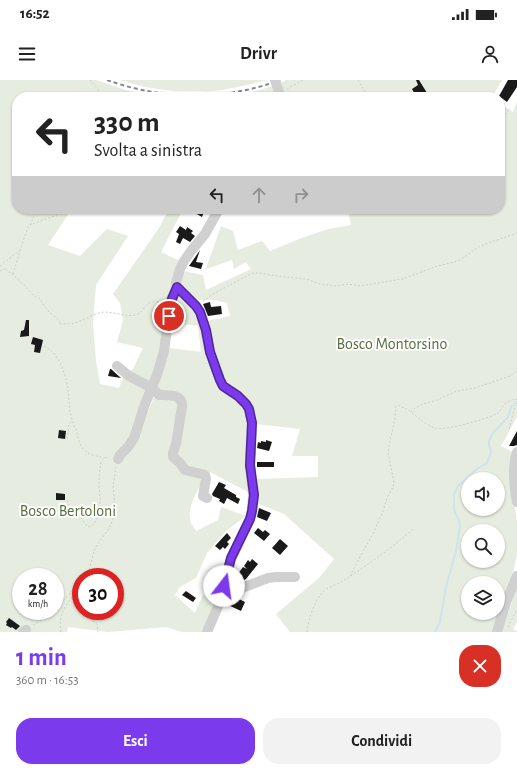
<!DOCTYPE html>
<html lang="it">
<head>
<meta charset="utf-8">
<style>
  body { margin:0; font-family:"Alegreya Sans",sans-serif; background:#f2f2f2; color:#222; height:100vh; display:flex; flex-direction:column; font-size:15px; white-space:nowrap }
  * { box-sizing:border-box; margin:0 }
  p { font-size:13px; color:#767676 }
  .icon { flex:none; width:22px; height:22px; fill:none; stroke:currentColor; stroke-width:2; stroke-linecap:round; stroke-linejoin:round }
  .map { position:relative; height:552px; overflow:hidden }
  .sheet { display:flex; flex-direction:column; background:#fff; flex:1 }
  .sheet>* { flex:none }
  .guide { position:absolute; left:12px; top:12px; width:493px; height:122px; border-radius:16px; box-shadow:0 1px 3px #0004; background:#fff; color:#222; overflow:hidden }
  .controls { position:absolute; left:461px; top:392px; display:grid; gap:8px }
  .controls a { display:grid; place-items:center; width:44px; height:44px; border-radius:50%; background:#fff; box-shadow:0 1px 3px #0004; font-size:20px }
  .speed { position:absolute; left:12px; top:488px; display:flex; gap:8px; font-size:20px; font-weight:700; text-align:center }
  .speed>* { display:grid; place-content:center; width:52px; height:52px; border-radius:50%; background:#fff; box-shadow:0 1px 3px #0004; line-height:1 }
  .speed small { font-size:10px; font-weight:400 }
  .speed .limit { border:6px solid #d22; background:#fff; color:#111 }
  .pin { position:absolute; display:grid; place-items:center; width:34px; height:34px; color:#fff; margin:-17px; border:2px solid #fff; border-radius:50%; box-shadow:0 1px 4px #0007 }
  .me { position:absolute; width:44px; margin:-22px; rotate:15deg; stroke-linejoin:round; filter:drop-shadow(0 0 3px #0008) }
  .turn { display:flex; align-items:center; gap:14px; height:84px; padding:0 16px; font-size:18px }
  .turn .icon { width:52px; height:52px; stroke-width:2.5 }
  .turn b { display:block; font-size:28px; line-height:34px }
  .lanes { display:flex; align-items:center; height:38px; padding:0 16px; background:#0003; justify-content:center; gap:20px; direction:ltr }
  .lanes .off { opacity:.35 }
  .round { display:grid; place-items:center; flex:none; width:42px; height:42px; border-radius:16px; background:#f2f2f2 }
  .head { display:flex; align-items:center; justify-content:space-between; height:68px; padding:0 16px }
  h1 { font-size:24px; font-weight:700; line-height:30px; color:#7c3aed }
  .cta { display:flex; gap:8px; margin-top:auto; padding:8px 16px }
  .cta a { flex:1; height:46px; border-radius:16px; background:#7c3aed; color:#fff; font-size:16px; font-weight:700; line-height:46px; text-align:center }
  .cta a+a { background:#f2f2f2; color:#222 }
  .status { display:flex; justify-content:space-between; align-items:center; height:28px; padding:0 20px; background:#fff; direction:ltr }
  .status svg { height:11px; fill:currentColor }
  header { display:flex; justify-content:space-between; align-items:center; height:52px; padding:0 16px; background:#fff; font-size:18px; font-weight:700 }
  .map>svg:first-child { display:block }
</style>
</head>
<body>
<div class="status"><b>16:52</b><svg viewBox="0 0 49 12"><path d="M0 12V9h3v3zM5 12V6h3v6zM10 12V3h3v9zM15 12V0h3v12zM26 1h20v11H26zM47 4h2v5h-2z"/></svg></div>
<header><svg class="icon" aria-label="menu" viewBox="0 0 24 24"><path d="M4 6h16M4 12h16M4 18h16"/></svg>Drivr<svg class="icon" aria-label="person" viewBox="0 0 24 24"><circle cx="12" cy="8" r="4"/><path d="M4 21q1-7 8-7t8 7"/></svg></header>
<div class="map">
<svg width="517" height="552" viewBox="0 0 517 552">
  <rect width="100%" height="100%" fill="#fff"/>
  <path fill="#e6ecdf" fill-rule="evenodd" d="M0,0H96L126,10L161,17H17V129H79L69,133L48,165L80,176L107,149L128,156L96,205L93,244L96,281L100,304L119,308L124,296L133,289L143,268L117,262L123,240L120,223L113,214L159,148L169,129H183L161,172L180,181L174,196L167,222L161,270L136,361L156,312L170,268L201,272L198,246L173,243V228L175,218L179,215L194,229L207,274L242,326L249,344L250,413L210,392C201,402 187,426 190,439C190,443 194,447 196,451L218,440L221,427L246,436L227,450L207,473L196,498L180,507L175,515L195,533L203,515L217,520L202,552H182L166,547L108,552L68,547L67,552H0ZM21,497H55V531H21ZM81,497H115V531H81Z
    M120,0H266C249,5 232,9 214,11C208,12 202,11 196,11C169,12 145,8 120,0Z
    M286,0H502L492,17H284V14L281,3Z
    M273,6L275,13L276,17H223L245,14Z
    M517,22V337L501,366L513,372L511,398L517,442V475L511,501L498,532V503H468V533H498L493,552H290L276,534L319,498L334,479L284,434L257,423L255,399L290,398L318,397V376H292L300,349L256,344C254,335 253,325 247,318C241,311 230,308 225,300C215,283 211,261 207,241L230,236L227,223L215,220H198L193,219L183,209L181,202L183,191L203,195L206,210L251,189L246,182L234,189L232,180L206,189L221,146L233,151L238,170L262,161L270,171L299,159L328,149L351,145L349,136L350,129H500V23L513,32ZM468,399H498V429H468ZM468,451H498V481H468Z
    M517,508V542L513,549L517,551V552H501Z"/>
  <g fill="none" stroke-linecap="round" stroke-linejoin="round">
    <path stroke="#cfe2ee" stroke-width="2" d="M435,552L440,541L446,507L456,471L460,446L459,440L457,437L454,430V414L458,406L478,388L487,383L491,372L489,365V361L493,353L508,337L511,327L517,322"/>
  </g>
  <path fill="#1a1a1a" d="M416,0H419L427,13L422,16L421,13L416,16L412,9L418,5Z
    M508,0H517V7L507,22L499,16Z
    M188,129H205L202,137Z
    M180,146L186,150L187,147L193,151L191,153L195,156L190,162L183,158L180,164L176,162L179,154L176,152Z
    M200,170L196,182L203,183L201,189L189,186Z
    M210,222L211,227L221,226L222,234L208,236L203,224Z
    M26,240H29V256L20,257L21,251L24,250Z
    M33,257L43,260L40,273L34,272L35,265L31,264Z
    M110,289H111L121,298L108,296Z
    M59,350L66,351L65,359L58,358Z
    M517,351V365L514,366H509Z
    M266,360L272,362L269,371L257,368L258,362L261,363V361L266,362Z
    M257,382H274V387H257Z
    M219,402L226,405L224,408L236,415V417L240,419L238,424L227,418L224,424L219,421L220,419L213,416L212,414Z
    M56,413L65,414V420H56Z
    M259,428L271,433L267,441L257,437Z
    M258,448L263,452L265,450L270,454L264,461L254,453Z
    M227,453L231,458L227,462L229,464L225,469L223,467L220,470L215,466Z
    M280,459L288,466L280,475L272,468Z
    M252,479L258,484L246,499L244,500L237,495L243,487L247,489L244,486L248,480L250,482Z
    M186,511L196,518L193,522L182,515Z
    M235,517L245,522L241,531L226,524L228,520L230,519L233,520Z
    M9,538L20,546L16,550L12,547L11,548L6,545L7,543L6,542Z"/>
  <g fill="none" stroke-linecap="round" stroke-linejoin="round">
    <path stroke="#cdcdcd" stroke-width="1" stroke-dasharray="2 2" stroke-linecap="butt" d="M90,0L104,17
      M358,0L368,17
      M287,9L303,0
      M500,41L510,28
      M30,145L37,129
      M0,186L20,170
      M0,190L2,191L5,188L8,192H10L25,206L33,215L40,219L47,230L60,241L59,244C64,244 70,244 75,243C85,240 94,233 104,232C115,232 125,237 135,235C143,233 144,226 149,223C152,221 158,222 161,222
      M13,194L23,161L29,145L55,136L64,129
      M203,221L215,213L239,200L253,193H260L278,196L306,199L320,204L336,206L348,204L360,206L402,199L438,186L454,182L460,180L480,166L517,153
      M44,266C52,270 54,273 59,281C69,301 68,311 70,332C71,339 75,346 77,353C78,358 80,366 84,370C89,375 97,376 104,378
      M411,332L415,328L423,324L437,320L457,311L475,308L510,296L514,293L517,289
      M509,349C512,341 512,332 517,325
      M67,359L69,344L72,340
      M67,420L69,429L73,432L78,434L87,446L90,447C105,436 99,416 99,401C99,394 100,388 101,381L104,378L109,377
      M350,496L362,473L374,452L383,431L387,418L393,407L394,403L392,392L388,373L389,365L395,339L396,326L398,325C401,327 404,328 407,329C416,335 425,345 435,348C445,351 487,339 496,334C500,332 501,328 504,325C507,322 511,320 515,319H516L517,321
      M85,497L87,495L89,497
      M86,497L90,487L95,468L110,447L114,436L115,425L113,406L116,387
      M55,529L81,502
      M88,531L89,538L97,544L98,552
      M33,545L51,534L53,531
      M508,547L515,533L517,530
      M61,552C57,532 69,521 81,507
      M307,552C308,540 315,518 325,510C330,506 336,505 341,502C345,500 348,497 352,495C373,481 394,466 413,449"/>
    <path stroke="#d0d0d0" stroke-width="10" d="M117,286L129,296L152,308L159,315C169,315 183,314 182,327L176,364L173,373V377L180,383L185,390L205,395L206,399L203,416L207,418
      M517,372C512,388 514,405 517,422
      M118,379L120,375L128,367L134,358L145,324L157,295L164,271L170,227L171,219L177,207
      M223,515L268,498L276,497H295
      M23,552L26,550
      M207,552L223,515L225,499L231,479L250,439L252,431L253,415L250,385L252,343L249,329L246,324L238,316L223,306L220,300L210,272L205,250L200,232L196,226L177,207L176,203L180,189L184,181L191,171L205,154L219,129
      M497,552L506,522L517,496"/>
    <path stroke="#888" stroke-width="2" stroke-dasharray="4 3" stroke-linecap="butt" d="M107,0C162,20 225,21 280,0"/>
    <path stroke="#d0d0d0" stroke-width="10" d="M275,0L279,12"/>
  </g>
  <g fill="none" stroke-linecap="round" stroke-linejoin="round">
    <g stroke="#51269a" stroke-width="10">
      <path id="route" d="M169,236L172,219L177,207L196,226L200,232L206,250L210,272L220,300L223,306L238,316L246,324L249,329L252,343L250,385L254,415L252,431L250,439L231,478L224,506"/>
    </g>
    <use href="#route" stroke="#7c3aed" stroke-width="7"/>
  </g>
  <g text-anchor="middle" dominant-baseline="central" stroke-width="4" stroke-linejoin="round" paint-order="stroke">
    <g font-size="16" fill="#56703f" stroke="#fff">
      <text x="392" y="264">Bosco Montorsino</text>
      <text x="68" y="431">Bosco Bertoloni</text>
    </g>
  </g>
</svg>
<div class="controls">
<a><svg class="icon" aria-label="sound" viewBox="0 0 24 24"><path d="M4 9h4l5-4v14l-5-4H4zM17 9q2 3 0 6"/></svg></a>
<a><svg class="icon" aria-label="search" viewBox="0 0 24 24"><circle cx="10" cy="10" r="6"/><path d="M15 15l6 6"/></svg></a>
<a><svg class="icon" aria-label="layers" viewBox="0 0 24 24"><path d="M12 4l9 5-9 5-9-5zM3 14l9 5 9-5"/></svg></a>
</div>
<div class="speed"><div>28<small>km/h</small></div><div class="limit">30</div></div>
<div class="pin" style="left:169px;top:236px;background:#d93025"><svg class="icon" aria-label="arrive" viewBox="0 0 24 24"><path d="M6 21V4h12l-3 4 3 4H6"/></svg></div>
<svg class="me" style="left:224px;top:506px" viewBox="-20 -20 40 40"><circle r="19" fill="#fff"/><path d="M0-13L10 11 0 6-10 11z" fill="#7c3aed"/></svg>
<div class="guide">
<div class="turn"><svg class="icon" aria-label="left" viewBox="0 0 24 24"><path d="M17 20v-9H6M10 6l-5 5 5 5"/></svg><div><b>330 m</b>Svolta a sinistra</div></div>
<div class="lanes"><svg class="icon" aria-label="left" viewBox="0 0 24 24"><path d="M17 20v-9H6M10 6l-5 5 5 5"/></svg><svg class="icon off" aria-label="ahead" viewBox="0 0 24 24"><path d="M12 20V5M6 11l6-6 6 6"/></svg><svg class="icon off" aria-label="right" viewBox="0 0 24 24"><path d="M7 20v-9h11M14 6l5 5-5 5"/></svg></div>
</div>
</div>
<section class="sheet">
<div class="head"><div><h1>1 min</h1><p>360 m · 16:53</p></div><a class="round" style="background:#d93025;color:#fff"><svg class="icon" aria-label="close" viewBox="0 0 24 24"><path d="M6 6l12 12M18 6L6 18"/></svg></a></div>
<div class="cta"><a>Esci</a><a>Condividi</a></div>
</section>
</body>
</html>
